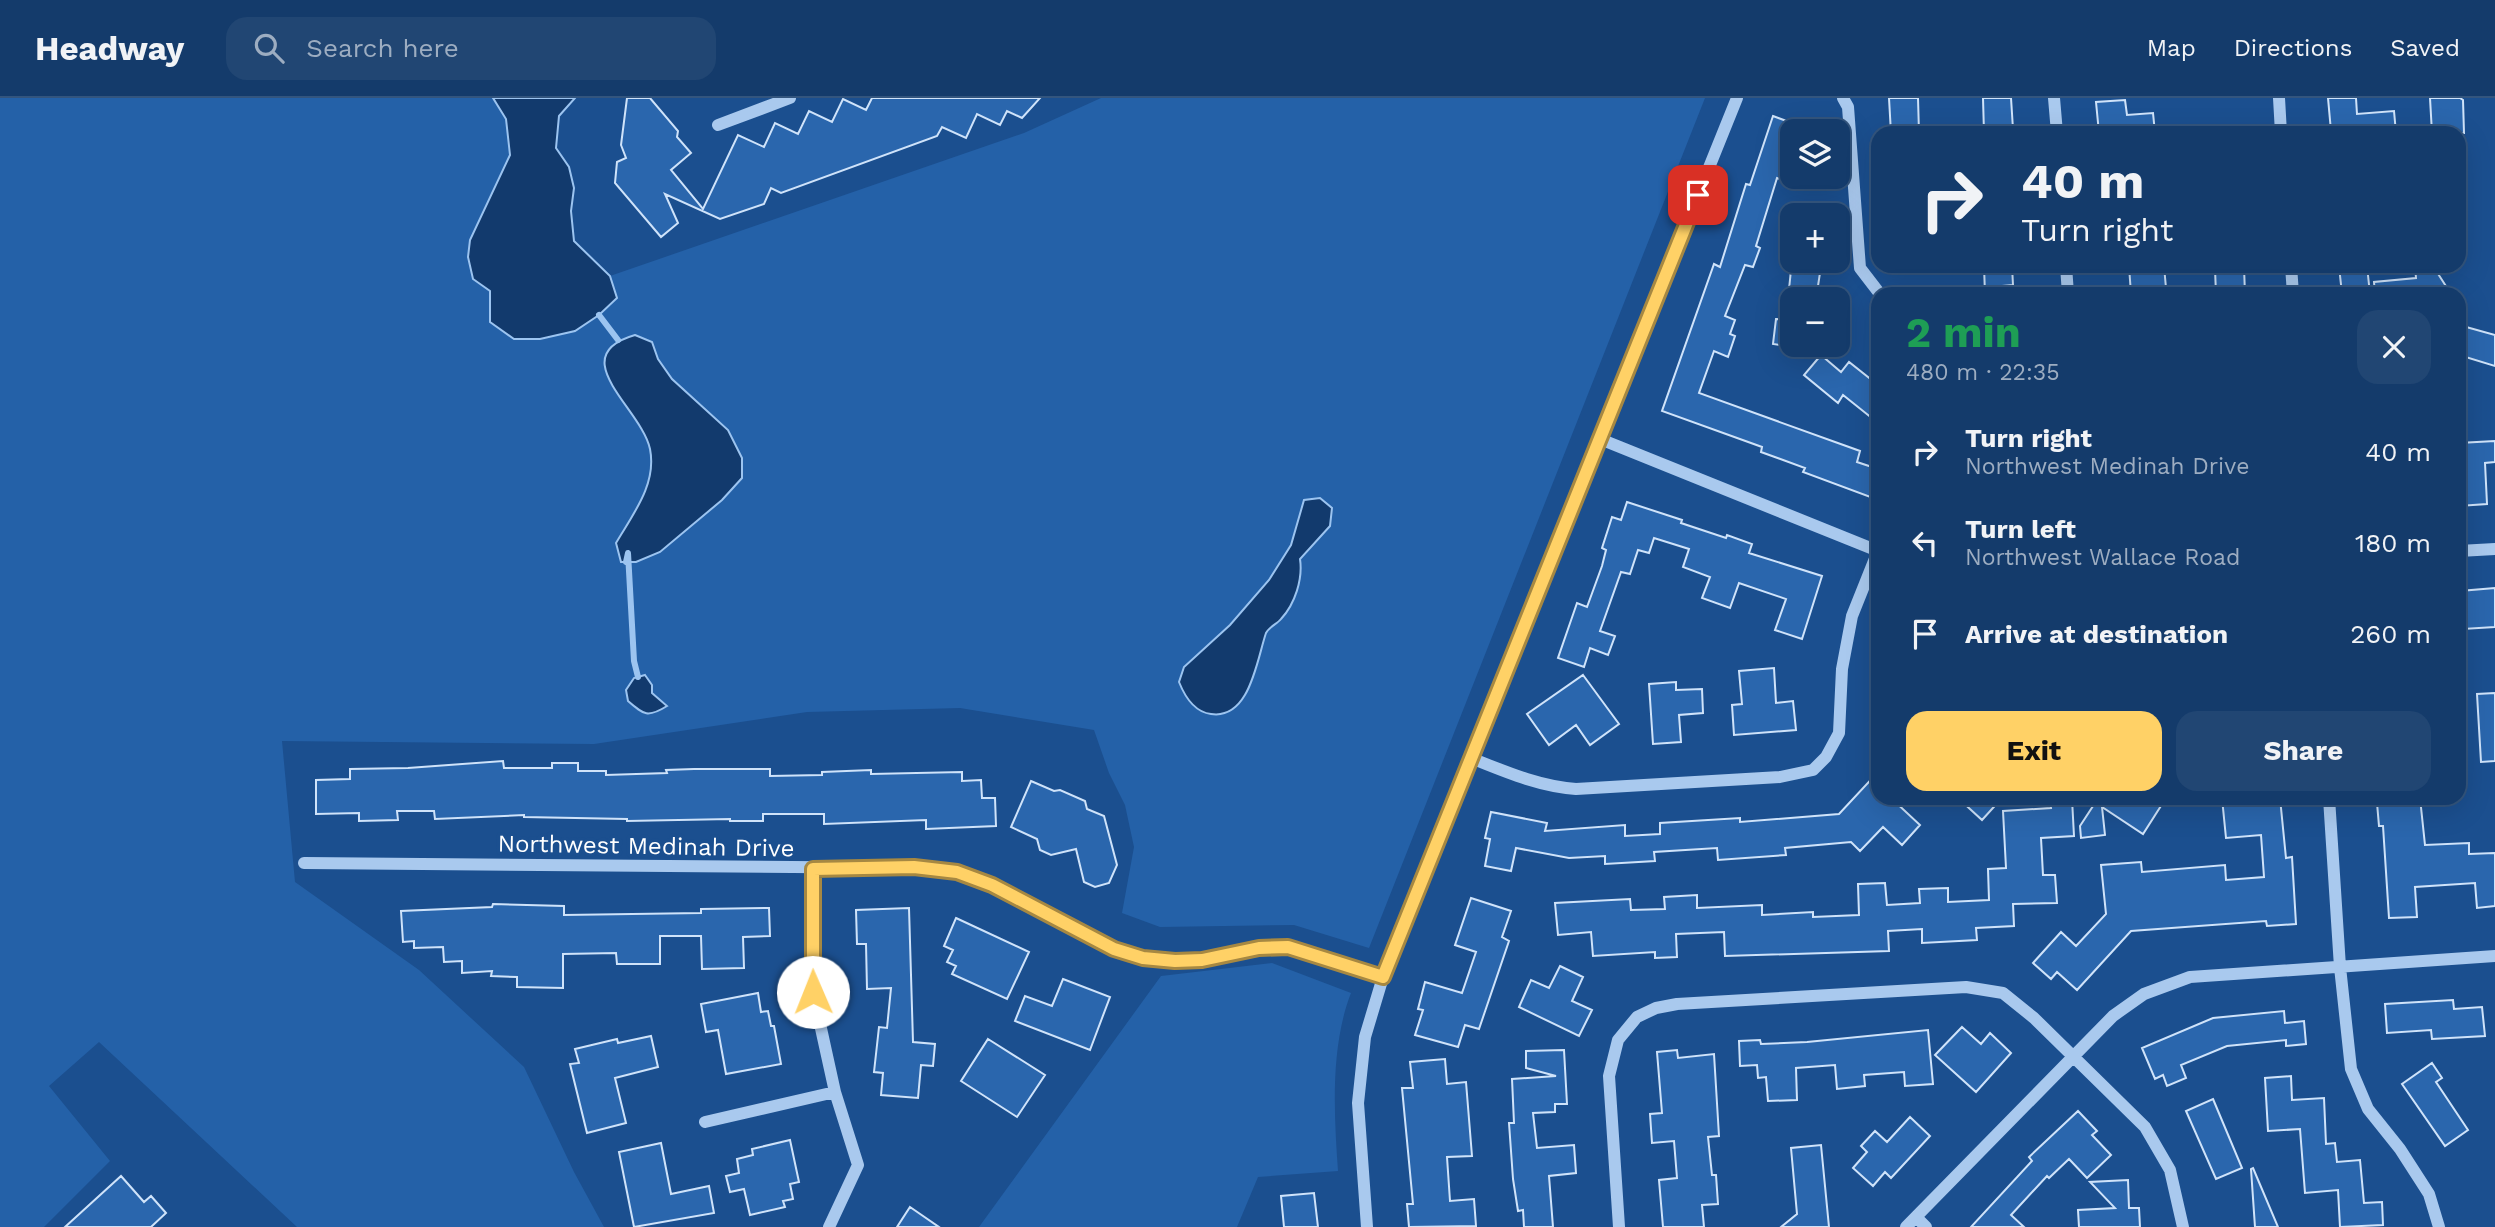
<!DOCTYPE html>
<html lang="en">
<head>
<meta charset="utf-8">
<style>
  body { margin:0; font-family:"Work Sans",sans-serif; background:#214673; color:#f1f3f6; height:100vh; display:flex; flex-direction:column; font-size:26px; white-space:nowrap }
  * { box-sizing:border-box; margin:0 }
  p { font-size:23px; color:#9dadc1 }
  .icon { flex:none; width:38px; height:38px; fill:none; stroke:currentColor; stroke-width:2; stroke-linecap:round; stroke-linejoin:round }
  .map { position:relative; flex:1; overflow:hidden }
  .drawer { position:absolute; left:1871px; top:189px; width:595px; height:518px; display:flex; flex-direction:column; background:#143b6b; border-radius:21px; box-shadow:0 7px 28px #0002,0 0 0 2px #33557e }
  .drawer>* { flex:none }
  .top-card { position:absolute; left:1871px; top:28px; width:595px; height:147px; border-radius:21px; box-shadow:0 7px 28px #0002,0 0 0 2px #33557e; background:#143b6b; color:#f1f3f6; overflow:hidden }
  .controls { position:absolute; left:1780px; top:21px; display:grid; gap:14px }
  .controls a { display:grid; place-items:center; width:70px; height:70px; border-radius:14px; background:#143b6b; box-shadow:0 7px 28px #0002,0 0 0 2px #33557e; font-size:35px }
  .pin { position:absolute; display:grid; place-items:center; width:60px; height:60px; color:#fff; margin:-30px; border-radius:14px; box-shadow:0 4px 10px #0006 }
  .me { position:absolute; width:77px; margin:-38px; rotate:359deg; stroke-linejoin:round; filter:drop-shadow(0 0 5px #0008) }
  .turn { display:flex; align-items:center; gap:24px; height:147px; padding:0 35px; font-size:32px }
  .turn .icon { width:91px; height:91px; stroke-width:2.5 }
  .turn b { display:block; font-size:49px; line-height:60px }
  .round { display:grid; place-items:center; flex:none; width:74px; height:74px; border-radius:21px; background:#214673 }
  .overview { display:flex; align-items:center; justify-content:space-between; height:119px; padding:0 35px }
  h1 { font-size:42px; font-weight:700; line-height:52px; color:#1e9e55 }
  .action { display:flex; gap:14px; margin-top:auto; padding:14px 35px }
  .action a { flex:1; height:80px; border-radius:21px; background:#ffd166; color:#111; font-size:28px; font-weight:700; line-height:80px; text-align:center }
  .action a+a { background:#214673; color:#f1f3f6 }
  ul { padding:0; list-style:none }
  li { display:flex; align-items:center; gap:21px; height:91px; padding:0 35px }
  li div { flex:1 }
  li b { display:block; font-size:26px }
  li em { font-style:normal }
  header { display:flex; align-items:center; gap:42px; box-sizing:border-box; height:98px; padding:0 35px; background:#143b6b; border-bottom:2px solid #33557e }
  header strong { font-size:33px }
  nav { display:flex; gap:38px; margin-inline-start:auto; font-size:24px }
  .search { width:490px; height:63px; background:#214673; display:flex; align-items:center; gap:18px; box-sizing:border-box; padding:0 24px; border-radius:21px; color:#9dadc1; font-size:26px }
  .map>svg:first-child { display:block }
</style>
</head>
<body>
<header>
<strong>Headway</strong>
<div class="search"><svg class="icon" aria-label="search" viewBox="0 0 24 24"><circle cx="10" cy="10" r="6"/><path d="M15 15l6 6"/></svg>Search here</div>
<nav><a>Map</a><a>Directions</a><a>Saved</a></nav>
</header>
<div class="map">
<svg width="2495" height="1129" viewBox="0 0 2495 1129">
  <rect width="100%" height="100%" fill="#1b4f8f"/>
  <path fill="#2461a8" d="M0,0H575L559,18L556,50L569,69L574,90L571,113L574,143L610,178L1024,35L1101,0H1705L1369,850L1294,827L1160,829L1122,815L1134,749L1125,707L1109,675L1094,632L960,610L807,614L594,646L282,643L295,784L419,872L524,969L574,1074L604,1129H297L99,944L49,988L110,1063L44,1129H0Z
    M1272,865L1351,895C1330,949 1334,1016 1338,1073L1258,1079L1237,1129H979L1161,878Z"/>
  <path fill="#123a6d" stroke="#9cc4f0" stroke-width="2" d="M493,0H575L559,18L556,50L569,69L574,90L571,113L574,143L610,178L617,200L599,217L575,233L540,241H514L490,224V193L473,181L468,159L470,142L510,57L506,21Z
    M635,237L652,244L658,261L672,281L728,332L742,360V380L722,402L660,454L636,464H621L616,445C633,416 657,386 650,351C642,311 562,258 635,237Z
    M1320,400L1332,410L1330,428L1300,461C1303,481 1295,506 1281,521C1277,526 1269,529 1266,535C1257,561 1250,622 1211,616C1194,614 1185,599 1179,584L1184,569L1230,527L1269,482L1291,447L1304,402Z
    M645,577L652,587V595L667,608C648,620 644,617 628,603L626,592L634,580Z"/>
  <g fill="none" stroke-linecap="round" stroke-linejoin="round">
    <path stroke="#9cc4f0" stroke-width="6" d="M599,217L618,242
      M626,464L628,455L634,563L638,579"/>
  </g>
  <path fill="#2a66ad" stroke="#cfe3fa" stroke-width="2" d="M627,0H650L678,33L677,39L691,55L671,72L703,111L738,37L764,49L775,25L798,36L809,13L832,24L843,1L866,12L872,0H1040L1022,20L1007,13L1000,27L977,16L966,40L942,29L937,38L781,95L771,90L764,106L720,121L665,96L678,125L661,139L615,85L617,64L626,60L621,47Z
    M1889,0H1918L1919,35H1891Z
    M1983,0H2011L2013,31L2002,32V35H1984Z
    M2328,0H2356L2357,16L2394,13L2396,35H2354V31L2331,33Z
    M2430,0H2460L2463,2L2464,35H2432Z
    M2125,2L2127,17L2153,15L2155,35H2099L2096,4Z
    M1773,18L1792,25V85L1777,80L1756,148L1760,150L1753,169L1745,167L1725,218L1735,222L1730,236L1735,238L1728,259L1714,253L1699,295L1860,353L1857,364L1878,371V386L1873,400L1803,374L1805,370L1761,354L1762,349L1662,313L1714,166L1720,169L1746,86L1750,87Z
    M1984,168H2012L2013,187L2003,188L2004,196H1985Z
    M2129,168H2164L2166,190H2160L2161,196H2131Z
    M2339,168H2367L2370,196H2342Z
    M2415,168H2433L2451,196H2375L2374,184L2416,180Z
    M2244,169L2245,196H2216L2215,171Z
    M1791,172L1820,175L1816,201H1788Z
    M1776,221L1792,222V249L1773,246Z
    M2459,227L2495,237V268L2459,257Z
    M1821,257L1841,274L1849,264L1878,287V325L1843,297L1838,305L1804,277Z
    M2495,343V364L2485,365L2487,406L2459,408V345Z
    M1627,404L1682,422L1681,425L1726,440L1727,437L1752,446L1749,455L1822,478L1802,541L1775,532L1786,501L1739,485L1730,510L1702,500L1710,479L1683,469L1689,451L1654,440L1649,455L1638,452L1630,476L1621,474L1600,533L1615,538L1608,557L1590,550L1584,569L1558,560L1577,505L1587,509L1602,468L1606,452L1602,450L1612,419L1621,422Z
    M2495,490V529L2463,531L2460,493Z
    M1774,570L1776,605L1793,603L1796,632L1734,637L1732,607L1742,606L1739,573Z
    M1583,577L1619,626L1590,647L1576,627L1549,647L1527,616Z
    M1676,584V592L1702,591L1703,615L1679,617L1681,644L1653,646L1649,586Z
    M2495,595V663L2481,664L2477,596Z
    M503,663L504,670H552V665H578V673H606V677L667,675L666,672L694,671H770V678L822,677V674L871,672V676L962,674V683L981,682L982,700H995L996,728L926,731V722L824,726V716H763V723H730V721L627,723V721L524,719V717L435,721L434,713H397L398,722L359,723V715L316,716V682L350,681V671L408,670Z
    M1878,674V700H1891L1920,727L1902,747L1883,729L1860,753L1851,744L1785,750L1786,757L1718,762L1717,750L1654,754L1655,763L1605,766V758L1569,760L1516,750L1511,773L1485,768L1490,741L1485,740L1491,714L1547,725L1545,733L1625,727V738L1660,736V725L1740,720V724L1839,716Z
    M1031,683L1054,693L1060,692L1085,703L1087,711L1104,718L1117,767L1109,785L1095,789L1084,784L1076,751L1051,757L1040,752L1037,741L1011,729Z
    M1958,700H2002L1982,722Z
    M2088,700H2166L2143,736L2102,709L2105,737L2081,740L2080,728L2095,705Z
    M2222,700H2280L2286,760L2292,759L2296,826L2267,828L2266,823L2131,833L2077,892L2057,874L2051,881L2033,865L2061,834L2076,848L2106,816L2101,767L2141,764L2142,774L2225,767L2226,782L2264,779L2261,737L2226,740Z
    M2394,700H2420L2425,747L2469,745V756L2495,755V808L2477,810L2475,785L2415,789L2417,819L2389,820L2383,728H2379L2377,705L2395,703Z
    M2072,701L2074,738L2041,740L2043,777H2055L2057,805L2013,806L2014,828L1976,830L1977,842L1922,845V831L1888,833L1889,853L1725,858L1724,834L1676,836L1677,859L1655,860V854L1593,858L1591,834L1558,837L1555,805L1630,801L1631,812L1665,811L1664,799L1697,797V810L1762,807V817L1813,814V819L1859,817L1858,786L1885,785L1887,807L1920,805L1919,791L1948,790V804L1989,802L1988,771L2006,770L2003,713L2051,710L2050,702Z
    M1471,800L1511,813L1502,839L1509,843L1479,931L1465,927L1458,949L1415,937L1423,912L1418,911L1425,884L1462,895L1476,854L1455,847Z
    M493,806L564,808V817L701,815V811L769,810L770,838L743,839L744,870L702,871L701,838H660V866H617L616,855L563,856V890L517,889V879L491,878L492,873L462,875V863L444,864L443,849L414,850V843L403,844L401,813L492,809Z
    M909,810L913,944L935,946L933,968L921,967L918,1000L881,997L883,975L874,974L879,929L887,930L891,890L867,891L866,846H857L856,812Z
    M956,820L1029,854L1007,901L952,876L956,868L947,864L953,852L944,848Z
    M1560,868L1583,879L1572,903L1592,912L1579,938L1519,909L1531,882L1549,890Z
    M1063,881L1110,899L1090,952L1015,923L1025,898L1052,908Z
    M758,895L761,914L768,913L771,928H774L781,966L726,976L718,932L706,934L701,906Z
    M2453,902L2454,911L2482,909L2485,938L2432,941L2431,932L2387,935L2385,906Z
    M2284,913L2285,925L2304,923L2306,946L2286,948V942L2227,948L2181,967L2186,980L2167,988L2163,977L2155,981L2142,950L2213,920Z
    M1962,929L1981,946L1990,935L2011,955L1976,994L1935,957Z
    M1928,932L1933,986L1905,988L1904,974L1864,977L1865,988L1837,991L1835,967L1796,970L1797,1002L1768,1003L1766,979L1758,980L1757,967L1740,968L1739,943L1760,942L1761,946L1807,944Z
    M651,938L658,969L615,980L626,1025L587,1035L570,966L579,965L575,951L617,941L618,945Z
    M988,941L1045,977L1017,1019L961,983Z
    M1564,952L1567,1006H1555V1014L1533,1015L1537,1050L1574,1047L1576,1075L1549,1078L1553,1129H1524L1523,1112L1518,1113L1513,1081L1509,1025H1514L1512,981L1556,978L1526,970V953Z
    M1677,952L1678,960L1714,956L1719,1038L1708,1039L1712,1077H1716L1718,1106L1702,1107L1704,1129H1663L1659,1082L1677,1080L1674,1043L1652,1045L1650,1016L1662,1015L1657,954Z
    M1445,961L1447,986L1466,984L1472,1058L1447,1059L1450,1103L1474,1101L1476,1128L1409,1129L1407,1106H1413L1402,990H1413L1410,964Z
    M2432,965L2442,980L2436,984L2468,1032L2445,1048L2402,986Z
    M2291,978L2292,1002L2324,1000L2326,1046L2335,1045L2337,1064L2360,1062L2364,1105L2382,1104L2383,1127L2340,1129L2338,1092L2305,1095L2300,1031L2268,1033L2265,980Z
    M2213,1001L2242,1070L2216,1081L2186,1013Z
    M2078,1013L2097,1033L2092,1037L2111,1057L2087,1080L2069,1061L2049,1080L2047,1078L2011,1117L2024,1129H1971L2032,1063L2029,1059Z
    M1910,1019L1930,1038L1891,1080L1885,1074L1873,1088L1853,1070L1867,1054L1861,1048L1875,1033L1887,1044Z
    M790,1042L799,1084L790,1086L793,1101L783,1103L785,1109L750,1117L744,1091L730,1094L726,1078L739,1075L737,1061L753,1057L752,1051Z
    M661,1045L671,1096L709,1088L714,1115L634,1129L619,1054Z
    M1821,1047L1829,1129H1781L1797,1116L1791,1050Z
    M2253,1070L2278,1129H2255L2251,1071Z
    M121,1078L144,1104L151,1098L166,1115L151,1129H65Z
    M2128,1082L2129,1110H2139L2140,1129H2079L2078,1112L2115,1110L2090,1084Z
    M1314,1095L1318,1129H1284L1281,1098Z
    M910,1109L939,1129H897Z"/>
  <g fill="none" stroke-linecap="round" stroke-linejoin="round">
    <path stroke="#a9c9ee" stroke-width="12" d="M1843,0L1848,9L1860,170L1880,196
      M2054,0L2057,35
      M2279,0L2281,35
      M718,27L790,0
      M2066,168L2068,196
      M2291,168L2293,196
      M2459,453L2495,451
      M1471,660C1506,674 1538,688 1576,691L1780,679L1813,672L1826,659L1839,635L1842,571L1852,518L1878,453L1600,341
      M2329,700L2340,869L2351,971L2368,1011L2400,1051L2429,1096L2439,1129
      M304,765L914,770L957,774L992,787L1114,851L1143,860L1175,863L1202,861L1259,850L1288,849L1383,879
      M813,771V894L835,994L858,1067L829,1129
      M705,1024L835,994
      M1916,1119L1926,1129
      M1367,1129L1358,1005L1365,939L1383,879L1737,0
      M1619,1129L1609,978L1618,942L1637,919L1656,910L1677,906L1966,889L2003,895L2034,920L2145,1029L2170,1072L2183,1129
      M1906,1129L2113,918L2144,896L2190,879L2495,858"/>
  </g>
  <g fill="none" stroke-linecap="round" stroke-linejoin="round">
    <g stroke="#a68842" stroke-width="18">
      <path id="route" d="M813,894V771L914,769L957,774L992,787L1114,851L1143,860L1175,863L1202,862L1259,850L1288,849L1383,879L1698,97"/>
    </g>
    <use href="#route" stroke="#ffd166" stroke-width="12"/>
  </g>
  <g text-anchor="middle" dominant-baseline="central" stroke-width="7" stroke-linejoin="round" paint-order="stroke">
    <g font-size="24" fill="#fff" stroke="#1b4f8f">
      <text transform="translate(646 748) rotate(1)">Northwest Medinah Drive</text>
    </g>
  </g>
</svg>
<div class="controls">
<a><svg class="icon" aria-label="layers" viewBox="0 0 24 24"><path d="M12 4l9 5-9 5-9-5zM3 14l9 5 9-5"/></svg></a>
<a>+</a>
<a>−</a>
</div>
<div class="pin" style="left:1698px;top:97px;background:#d93025"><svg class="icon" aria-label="arrive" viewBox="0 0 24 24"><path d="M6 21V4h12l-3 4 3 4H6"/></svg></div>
<svg class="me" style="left:813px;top:894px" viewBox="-20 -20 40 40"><circle r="19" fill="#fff"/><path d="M0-13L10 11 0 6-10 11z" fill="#ffd166"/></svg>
<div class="top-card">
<div class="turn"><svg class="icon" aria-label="right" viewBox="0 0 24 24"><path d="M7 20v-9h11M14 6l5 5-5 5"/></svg><div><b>40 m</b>Turn right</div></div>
</div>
<section class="drawer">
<div class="overview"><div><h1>2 min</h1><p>480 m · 22:35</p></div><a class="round"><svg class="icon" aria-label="close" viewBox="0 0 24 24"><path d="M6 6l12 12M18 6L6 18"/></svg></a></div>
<ul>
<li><svg class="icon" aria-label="right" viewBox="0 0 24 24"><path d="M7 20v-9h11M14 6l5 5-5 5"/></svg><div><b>Turn right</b><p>Northwest Medinah Drive</p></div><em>40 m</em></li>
<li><svg class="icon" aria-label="left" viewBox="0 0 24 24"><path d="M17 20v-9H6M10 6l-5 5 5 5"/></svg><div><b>Turn left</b><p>Northwest Wallace Road</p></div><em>180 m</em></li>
<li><svg class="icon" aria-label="arrive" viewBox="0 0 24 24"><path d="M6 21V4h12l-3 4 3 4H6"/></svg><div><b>Arrive at destination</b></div><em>260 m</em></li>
</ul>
<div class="action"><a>Exit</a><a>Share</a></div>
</section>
</div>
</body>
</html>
